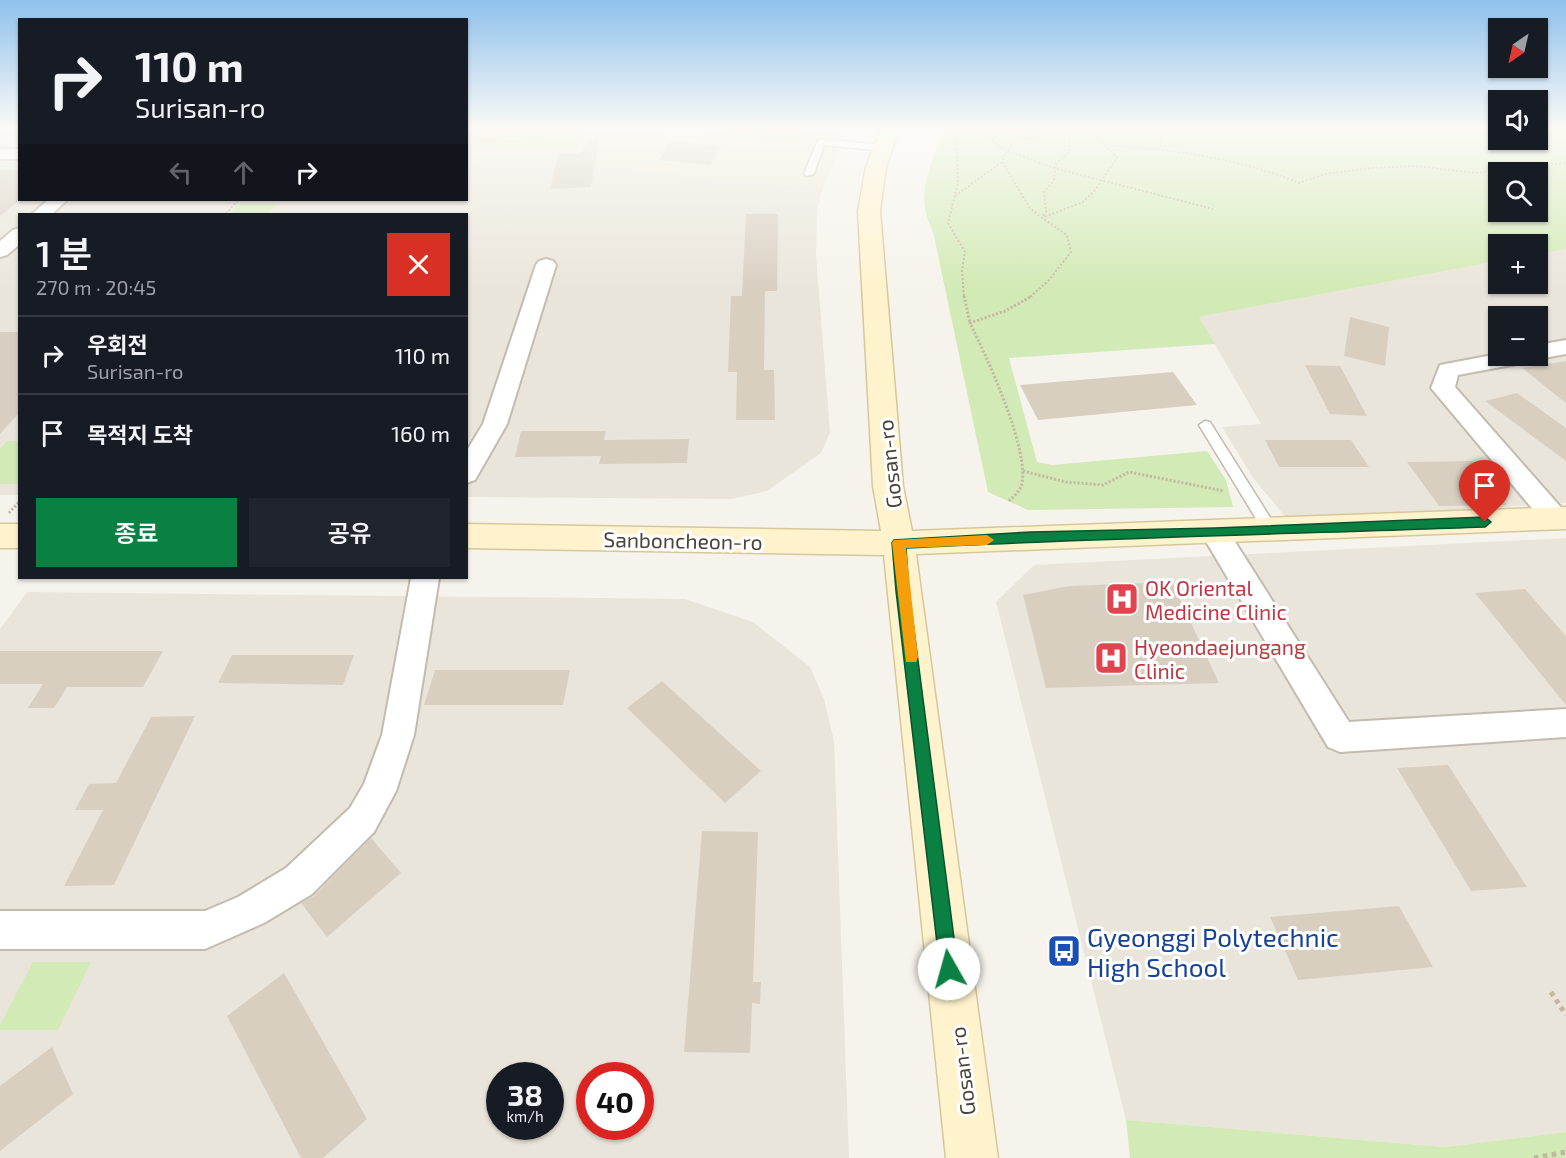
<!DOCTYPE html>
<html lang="ko">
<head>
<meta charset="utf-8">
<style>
  body { margin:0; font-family:"Exo 2","Noto Sans KR",sans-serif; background:#20242c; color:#f1f3f6; height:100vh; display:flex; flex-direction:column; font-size:22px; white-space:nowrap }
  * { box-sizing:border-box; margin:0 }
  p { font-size:20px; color:#9ea1a6 }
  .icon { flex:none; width:33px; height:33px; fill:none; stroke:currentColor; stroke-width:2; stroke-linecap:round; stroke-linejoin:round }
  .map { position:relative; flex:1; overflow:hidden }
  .panel { position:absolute; left:18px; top:213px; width:450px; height:366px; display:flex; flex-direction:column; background:#171b24; border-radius:0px; box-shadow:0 2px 4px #0004 }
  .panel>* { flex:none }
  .banner { position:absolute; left:18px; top:18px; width:450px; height:183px; border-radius:0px; box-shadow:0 2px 4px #0004; background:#171b24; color:#f1f3f6; overflow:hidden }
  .needle { width:39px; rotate:214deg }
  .fabs { position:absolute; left:1488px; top:18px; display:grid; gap:12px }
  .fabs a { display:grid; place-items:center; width:60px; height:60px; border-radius:0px; background:#171b24; box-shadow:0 2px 4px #0004; font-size:30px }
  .speed { position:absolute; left:486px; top:1062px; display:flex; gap:12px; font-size:30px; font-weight:700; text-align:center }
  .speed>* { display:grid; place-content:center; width:78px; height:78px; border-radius:50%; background:#171b24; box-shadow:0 2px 4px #0004; line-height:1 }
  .speed small { font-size:15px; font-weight:400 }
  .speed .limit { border:9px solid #d22; background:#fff; color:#111 }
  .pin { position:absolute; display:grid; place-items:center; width:51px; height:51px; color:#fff; margin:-62px -26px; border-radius:50% 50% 50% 0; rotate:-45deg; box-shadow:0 0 6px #0007 }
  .pin .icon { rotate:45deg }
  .me { position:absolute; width:66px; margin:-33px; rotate:353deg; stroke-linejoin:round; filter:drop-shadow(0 0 4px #0008) }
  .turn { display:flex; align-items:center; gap:21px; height:126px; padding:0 18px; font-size:27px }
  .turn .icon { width:78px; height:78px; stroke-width:2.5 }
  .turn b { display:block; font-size:42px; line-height:51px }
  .lanes { display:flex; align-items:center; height:57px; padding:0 18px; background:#0003; justify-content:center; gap:30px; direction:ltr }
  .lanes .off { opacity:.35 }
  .round { display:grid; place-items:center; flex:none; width:63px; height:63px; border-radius:0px; background:#20242c }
  .summary { display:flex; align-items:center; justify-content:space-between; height:102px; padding:0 18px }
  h1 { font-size:36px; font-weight:600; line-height:45px }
  .button { display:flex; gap:12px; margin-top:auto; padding:12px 18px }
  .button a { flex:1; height:69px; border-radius:0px; background:#0b8043; color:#fff; font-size:24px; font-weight:600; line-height:69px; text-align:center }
  .button a+a { background:#20242c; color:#f1f3f6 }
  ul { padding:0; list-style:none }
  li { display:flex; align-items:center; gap:18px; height:78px; padding:0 18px; border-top:2px solid #363941 }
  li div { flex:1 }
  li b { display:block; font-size:22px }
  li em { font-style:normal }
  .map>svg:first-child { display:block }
</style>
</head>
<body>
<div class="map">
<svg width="1566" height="1158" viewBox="0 0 1566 1158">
  <rect width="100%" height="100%" fill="#f6f3ec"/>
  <path fill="#eae5da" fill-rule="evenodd" d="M0,129H19L20,200H466L467,146L578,149L586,164L711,179L823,187L817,210L816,255L830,433L821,453L767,491L732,499L467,497L466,214H20L19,495H0Z
    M1566,249V503L1289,521L1253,478L1222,427L1261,424L1199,317L1498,261V284H1538V254ZM1498,316H1538V356H1498Z
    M1566,538V1132L1445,1147L1126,1120L996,602L1034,565Z
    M27,592L685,599L753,622L810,667L824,699L834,741L849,1158H0V629ZM500,1076H550V1126H500ZM590,1076H640V1126H590Z"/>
  <path fill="#efe8d6" d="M589,129H848L823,187L711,179L586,164L578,149Z"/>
  <path fill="#d2eab5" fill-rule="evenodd" d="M467,129H589L578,149L467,146Z
    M662,129H807L800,143Z
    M944,129H1498V140H1538V129H1566V249L1538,254V244H1498V261L1199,317L1215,344L1009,358L1037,462L1052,465L1207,451L1226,480L1233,507L1028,510L988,492L934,236C931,227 926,217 925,208C921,181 935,153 944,129ZM1498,172H1538V212H1498Z
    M238,204H276L268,214H230Z
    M7,441H19V484H0V449Z
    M33,962H91L58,1030H0V1025Z
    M1126,1120L1445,1147L1566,1132V1158H1130Z"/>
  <path fill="#d8cfc1" d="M601,129L591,187L550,189L558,154H578Z
    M671,141L722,146L710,165L659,160Z
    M0,170H19L20,200L0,216Z
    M746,214H778L777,291H765L764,370H774L775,420H736L737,372H728L731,296H742Z
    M1350,317L1389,327L1385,366L1344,356Z
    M0,332H20V412L0,434Z
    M1566,361V403L1522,368Z
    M1305,365L1340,366L1367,416L1330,414Z
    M1173,372L1197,405L1038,420L1020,385Z
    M1517,393L1566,428V461L1485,401Z
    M521,431H606L604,440L689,439L687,463L599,464L601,456L515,457Z
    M1265,440H1351L1369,467H1279Z
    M1472,461L1507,505L1439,506L1407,462Z
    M1172,582L1219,683L1046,688L1023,595L1069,586Z
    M1525,589L1566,636V705L1475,593Z
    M0,651H163L143,687H67L54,708H28L43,684H0Z
    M232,655H354L343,685L218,683Z
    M435,670H570L563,705H424Z
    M662,681L761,771L725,803L627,708Z
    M195,716L114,885L64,886L103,810H75L89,784L116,783L151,717Z
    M1448,765L1527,887L1471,891L1397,768Z
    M702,831L758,832L753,982H761L760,1004L752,1003L750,1053L684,1052Z
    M371,838L401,873L327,937L301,903L314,896Z
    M1399,906L1433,967L1298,980L1270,917Z
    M284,973L367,1119L323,1158H301L227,1016Z
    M52,1047L73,1094L0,1151V1086Z"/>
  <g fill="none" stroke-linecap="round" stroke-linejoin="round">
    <g stroke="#c2bbae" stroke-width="3">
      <path id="lane" d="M821,139L883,145L887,148L883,151L824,145L814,174L806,176L804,174L817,142Z
        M1205,421L1210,422L1276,527L1278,531L1276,535H1266L1199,425Z"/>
    </g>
    <g stroke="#c2bbae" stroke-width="4">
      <path id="street" d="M0,149H20V159H0Z
        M48,200H67L52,214H32Z
        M20,228V244L7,255L0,257V241L13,230Z
        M546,259L553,261L556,265L507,424L475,480L466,483V452L483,424L536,265L539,261Z
        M1566,340V354L1538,359L1532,357L1530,361L1522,363L1458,375L1455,387L1565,512L1566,525L1556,529L1547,526L1431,388L1440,365L1498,354V356H1538V345Z
        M1215,523L1225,526L1349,722L1566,709V737L1340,752L1328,747L1201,533L1205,526Z
        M411,578H439L414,735L396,791L374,832L312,894L264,923L205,949H0V911H205L238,897L286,868L350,808L364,784L382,735Z"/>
    </g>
    <g stroke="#d6c79b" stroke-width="3">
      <path id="secondary" d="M881,129H899L886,167L880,211L903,486L912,531L1566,507V529L916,554L998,1158H946L884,555L466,548V524L881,531L873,486L858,211L866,167Z
        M0,524H20V548H0Z"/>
    </g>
    <path stroke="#c4b79f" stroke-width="2" stroke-dasharray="2 2" stroke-linecap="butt" d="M958,129L956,131L958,183L948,223L965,252L962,270L964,297
      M986,129L994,142L1003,149L1054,168L1213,209
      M1058,129L1092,132L1093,129
      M466,132L480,129
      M1092,132L1105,145
      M1162,133L1160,140L1162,149
      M466,139C500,140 531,147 561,129
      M1002,162L1030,208L1042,218L1046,212L1044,192L1054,180L1056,163L1070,151L1069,141L1072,132
      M955,196L1002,162L1007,150L1014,143L1038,136L1043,129
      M226,214L238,200
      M1030,297L1049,280L1071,252L1067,235L1042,218L1083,202L1095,190L1117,158L1105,145C1171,149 1238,158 1299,183L1325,174L1373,168L1415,166L1475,173L1566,163"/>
    <path stroke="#c4b79f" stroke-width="3" stroke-dasharray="2 2" stroke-linecap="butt" d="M964,296L970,323
      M1023,471L1066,482L1103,485L1129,472L1224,491
      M1009,501C1013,497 1019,492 1021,487C1032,453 986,356 970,323L1005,311L1032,296
      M9,513L20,501"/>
    <path stroke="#c4b79f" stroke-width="5" stroke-dasharray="4.5 4.5" stroke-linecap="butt" d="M1551,992L1566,1015
      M1534,1158L1566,1152"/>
    <use href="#lane" fill="#fff" fill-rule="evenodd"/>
    <use href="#street" fill="#fff" fill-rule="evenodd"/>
    <use href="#secondary" fill="#fff3cd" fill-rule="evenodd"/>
  </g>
  <linearGradient id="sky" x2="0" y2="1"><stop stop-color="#8fc1ec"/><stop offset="0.44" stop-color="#fbfaf6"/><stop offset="1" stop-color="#fbfaf6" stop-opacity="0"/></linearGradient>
  <rect width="1566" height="291" fill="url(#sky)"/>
  <path fill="#0b8043" stroke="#07532c" stroke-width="1.5" d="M1485,517L1491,522L1485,527C1292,534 1099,538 906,548L909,591L958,969L956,976L949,978L942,976L940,969L896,591L892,543L894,540L1031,532L1215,528Z"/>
  <path fill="#f59e0b" d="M987,535L994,540L987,545L906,548L918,657L916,662H906L892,543L894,540Z"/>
  <defs>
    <g id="hospital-square" transform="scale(1.725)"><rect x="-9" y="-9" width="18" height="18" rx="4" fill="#e0444e" stroke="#fff"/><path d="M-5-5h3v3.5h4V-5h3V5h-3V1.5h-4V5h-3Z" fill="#fff"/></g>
    <g id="bus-square" transform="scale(1.725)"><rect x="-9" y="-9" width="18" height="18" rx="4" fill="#1a4fb4" stroke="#fff"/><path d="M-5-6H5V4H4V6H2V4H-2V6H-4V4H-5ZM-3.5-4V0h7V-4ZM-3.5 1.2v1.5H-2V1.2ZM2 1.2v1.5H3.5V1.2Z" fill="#fff"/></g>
  </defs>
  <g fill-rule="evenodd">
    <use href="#hospital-square" x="1122" y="599"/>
    <use href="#hospital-square" x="1111" y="658"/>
    <use href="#bus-square" x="1064" y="951"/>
  </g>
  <g text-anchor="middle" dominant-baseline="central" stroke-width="6" stroke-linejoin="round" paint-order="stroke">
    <g font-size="21" fill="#4b4439" stroke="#fff">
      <text transform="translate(889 464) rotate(-96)">Gosan-ro</text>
      <text transform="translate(683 540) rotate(1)">Sanboncheon-ro</text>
      <text transform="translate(962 1071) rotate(-97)">Gosan-ro</text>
    </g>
    <g font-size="21" fill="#be3a42" stroke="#fff" text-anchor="start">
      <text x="1145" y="587">OK Oriental<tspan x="1145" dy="24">Medicine Clinic</tspan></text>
      <text x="1134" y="646">Hyeondaejungang<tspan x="1134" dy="24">Clinic</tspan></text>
    </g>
    <g font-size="26" fill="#164399" stroke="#fff" text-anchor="start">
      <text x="1087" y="936">Gyeonggi Polytechnic<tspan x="1087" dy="30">High School</tspan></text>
    </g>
  </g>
</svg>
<div class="fabs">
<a><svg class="needle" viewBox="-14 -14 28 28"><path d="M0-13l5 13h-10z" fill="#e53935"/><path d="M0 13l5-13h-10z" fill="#9ea1a6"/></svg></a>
<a><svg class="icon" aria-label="sound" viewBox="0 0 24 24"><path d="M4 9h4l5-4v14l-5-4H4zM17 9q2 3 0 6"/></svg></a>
<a><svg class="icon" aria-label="search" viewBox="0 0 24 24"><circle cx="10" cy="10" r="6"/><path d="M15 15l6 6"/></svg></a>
<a>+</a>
<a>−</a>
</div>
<div class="speed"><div>38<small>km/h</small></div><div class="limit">40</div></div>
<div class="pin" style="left:1485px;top:522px;background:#d93025"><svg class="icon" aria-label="arrive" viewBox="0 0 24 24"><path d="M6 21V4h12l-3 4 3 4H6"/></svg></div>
<svg class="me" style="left:949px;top:969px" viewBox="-20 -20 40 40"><circle r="19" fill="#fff"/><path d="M0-13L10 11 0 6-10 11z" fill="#0b8043"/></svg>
<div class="banner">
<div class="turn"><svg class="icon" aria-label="right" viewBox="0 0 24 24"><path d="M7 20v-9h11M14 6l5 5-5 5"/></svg><div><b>110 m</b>Surisan-ro</div></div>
<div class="lanes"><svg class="icon off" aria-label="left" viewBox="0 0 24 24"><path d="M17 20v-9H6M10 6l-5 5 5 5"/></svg><svg class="icon off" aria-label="ahead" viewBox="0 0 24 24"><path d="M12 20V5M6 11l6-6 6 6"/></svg><svg class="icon" aria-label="right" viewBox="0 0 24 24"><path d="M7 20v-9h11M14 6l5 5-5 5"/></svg></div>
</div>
<section class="panel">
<div class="summary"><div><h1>1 분</h1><p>270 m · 20:45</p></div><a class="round" style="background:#d93025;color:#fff"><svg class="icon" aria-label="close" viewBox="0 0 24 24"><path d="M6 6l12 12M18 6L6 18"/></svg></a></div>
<ul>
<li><svg class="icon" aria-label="right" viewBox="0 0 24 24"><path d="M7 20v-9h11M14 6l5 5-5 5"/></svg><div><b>우회전</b><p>Surisan-ro</p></div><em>110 m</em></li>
<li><svg class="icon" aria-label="arrive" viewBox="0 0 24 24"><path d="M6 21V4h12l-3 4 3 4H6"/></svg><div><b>목적지 도착</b></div><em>160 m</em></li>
</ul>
<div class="button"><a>종료</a><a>공유</a></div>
</section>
</div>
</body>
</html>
